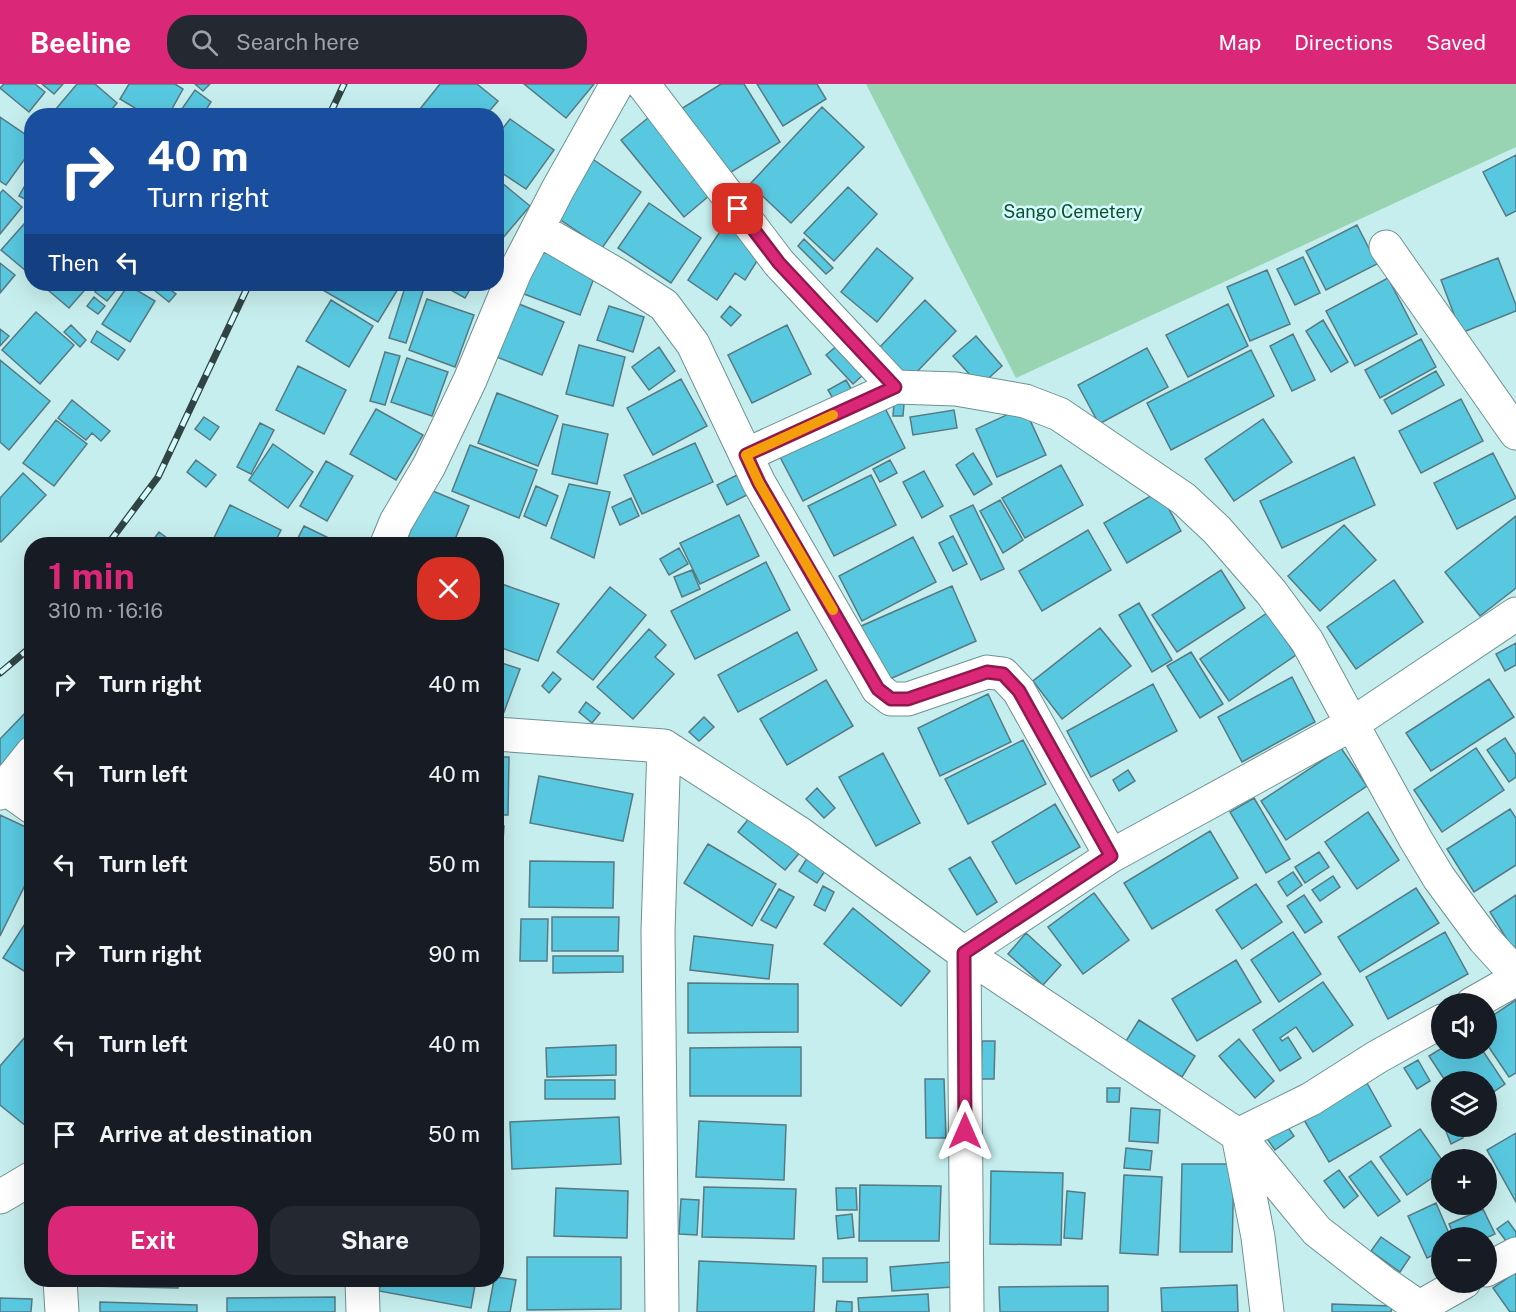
<!DOCTYPE html>
<html lang="en">
<head>
<meta charset="utf-8">
<style>
  body { margin:0; font-family:"Public Sans",sans-serif; background:#242831; color:#f1f3f6; height:100vh; display:flex; flex-direction:column; font-size:22px; white-space:nowrap }
  * { box-sizing:border-box; margin:0 }
  p { font-size:20px; color:#9ea1a6 }
  .icon { flex:none; width:33px; height:33px; fill:none; stroke:currentColor; stroke-width:2; stroke-linecap:round; stroke-linejoin:round }
  .map { position:relative; flex:1; overflow:hidden }
  .sheet { position:absolute; left:24px; top:453px; width:480px; height:750px; display:flex; flex-direction:column; background:#171b24; border-radius:24px; box-shadow:0 6px 24px #0002 }
  .sheet>* { flex:none }
  .guide { position:absolute; left:24px; top:24px; width:480px; height:183px; border-radius:24px; box-shadow:0 6px 24px #0002; background:#1a4fa0; color:#fff; overflow:hidden }
  .controls { position:absolute; left:1431px; top:909px; display:grid; gap:12px }
  .controls a { display:grid; place-items:center; width:66px; height:66px; border-radius:50%; background:#171b24; box-shadow:0 6px 24px #0002; font-size:30px }
  .pin { position:absolute; display:grid; place-items:center; width:51px; height:51px; color:#fff; margin:-26px; border-radius:12px; box-shadow:0 3px 9px #0006 }
  .me { position:absolute; width:66px; margin:-33px; rotate:0deg; stroke-linejoin:round; filter:drop-shadow(0 0 4px #0008) }
  .turn { display:flex; align-items:center; gap:21px; height:126px; padding:0 24px; font-size:27px }
  .turn .icon { width:78px; height:78px; stroke-width:2.5 }
  .turn b { display:block; font-size:42px; line-height:51px }
  .then { display:flex; align-items:center; height:57px; padding:0 24px; background:#0003; gap:12px; font-size:22px }
  .round { display:grid; place-items:center; flex:none; width:63px; height:63px; border-radius:24px; background:#242831 }
  .summary { display:flex; align-items:center; justify-content:space-between; height:102px; padding:0 24px }
  h1 { font-size:36px; font-weight:700; line-height:45px; color:#db2777 }
  .action { display:flex; gap:12px; margin-top:auto; padding:12px 24px }
  .action a { flex:1; height:69px; border-radius:24px; background:#db2777; color:#fff; font-size:24px; font-weight:700; line-height:69px; text-align:center }
  .action a+a { background:#242831; color:#f1f3f6 }
  ul { padding:0; list-style:none }
  li { display:flex; align-items:center; gap:18px; height:90px; padding:0 24px }
  li div { flex:1 }
  li b { display:block; font-size:22px }
  li em { font-style:normal }
  header { display:flex; align-items:center; gap:36px; box-sizing:border-box; height:84px; padding:0 30px; background:#db2777; color:#fff }
  header strong { font-size:28px }
  nav { display:flex; gap:33px; margin-inline-start:auto; font-size:21px }
  .search { width:420px; height:54px; background:#242831; display:flex; align-items:center; gap:15px; box-sizing:border-box; padding:0 21px; border-radius:24px; color:#9ea1a6; font-size:22px }
  .map>svg:first-child { display:block }
</style>
</head>
<body>
<header>
<strong>Beeline</strong>
<div class="search"><svg class="icon" aria-label="search" viewBox="0 0 24 24"><circle cx="10" cy="10" r="6"/><path d="M15 15l6 6"/></svg>Search here</div>
<nav><a>Map</a><a>Directions</a><a>Saved</a></nav>
</header>
<div class="map">
<svg width="1516" height="1228" viewBox="0 0 1516 1228">
  <rect width="100%" height="100%" fill="#c7eeee"/>
  <path fill="#98d3b2" d="M866,0H1516V63L1016,294Z"/>
  <path fill="#58c8e0" stroke="#577981" stroke-width="1.5" d="M4,0H35L45,8L29,28L0,4Z
    M42,0H63L54,10Z
    M77,0H95L117,19L106,32H50Z
    M129,0H175L183,5L168,32H148L120,15Z
    M195,0H210L203,7Z
    M440,0H477L498,17L485,32H428L420,25Z
    M524,0H594L566,34Z
    M721,0H744L780,58L723,93L681,25Z
    M757,0H817L826,15L783,42Z
    M195,6L211,18L202,32H177Z
    M822,23L864,63L791,139L750,100Z
    M654,29L716,106L684,133L621,56Z
    M0,33L32,55V65L6,101L0,97Z
    M510,35L554,66L526,105L496,85V53Z
    M1516,71V127L1506,132L1483,88Z
    M588,72L641,108L602,164L549,128Z
    M32,89V119L19,112Z
    M496,94L530,122L496,162Z
    M848,103L877,130L834,177L804,149Z
    M3,106L22,123L0,150V109Z
    M649,119L701,154L671,199L618,164Z
    M32,131V192L1,166Z
    M725,140L764,166L745,196L735,189L717,216L688,196Z
    M1357,141L1377,180L1326,206L1306,167Z
    M804,155L833,184L826,190L798,162Z
    M532,163L597,186L580,231L516,207Z
    M877,164L913,194L877,238L841,208Z
    M1303,173L1320,209L1295,221L1277,185Z
    M1498,174L1516,221V227L1461,249L1441,196Z
    M0,179L15,191L0,209Z
    M1267,186L1290,240L1250,257L1227,203Z
    M1388,194L1417,250L1355,282L1326,227Z
    M41,200H90L69,224Z
    M102,200H118L120,201L107,217L95,208Z
    M160,200H162L176,210L169,218L154,206Z
    M325,200H401L378,238L321,205Z
    M406,200H420L425,201L406,259L389,254Z
    M440,200H473L465,214Z
    M128,201L155,217L130,258L102,240Z
    M94,213L105,222L98,230L87,222Z
    M427,215L474,231L455,283L409,266Z
    M331,216L373,242L349,283L306,257Z
    M925,216L956,247L910,295L878,265Z
    M514,218L564,238L542,291L492,271Z
    M1228,220L1248,262L1188,293L1166,251Z
    M609,222L644,233L633,268L597,256Z
    M730,222L741,231L731,242L721,233Z
    M36,228L74,261L40,300L2,266Z
    M1323,236L1348,278L1331,288L1306,247Z
    M71,241L86,256L80,263L64,248Z
    M787,241L811,290L752,319L728,271Z
    M0,245L9,252L0,262Z
    M97,247L125,266L118,276L91,258Z
    M1293,250L1315,296L1292,307L1270,262Z
    M976,252L1002,282L980,302L953,272Z
    M846,254L872,283L853,300L826,271Z
    M1421,255L1436,283L1380,314L1365,286Z
    M579,261L625,273L613,322L566,310Z
    M659,263L675,287L649,306L632,283Z
    M1147,264L1168,303L1099,340L1078,301Z
    M1251,266L1274,312L1171,366L1147,319Z
    M385,268L400,272L385,321L370,317Z
    M407,274L448,288L432,332L391,318Z
    M0,276L50,317L9,366L0,358Z
    M298,282L346,306L324,350L276,326Z
    M1436,287L1444,301L1392,330L1384,316Z
    M681,295L707,342L653,371L627,324Z
    M846,296L853,308L835,318L828,306Z
    M497,309L558,332L538,382L478,359Z
    M1461,315L1483,357L1421,389L1399,347Z
    M72,316L110,347L101,357L92,349L86,356L58,334Z
    M883,320L905,364L803,417L780,373Z
    M894,320H904L903,332H893Z
    M1024,323L1046,371L997,393L976,345Z
    M376,325L423,351L396,396L350,370Z
    M954,326L957,344L913,351L910,333Z
    M204,333L219,343L210,356L195,345Z
    M1263,335L1292,378L1234,417L1205,375Z
    M56,336L87,360L54,402L23,379Z
    M260,339L274,346L251,390L237,383Z
    M563,340L608,350L597,400L552,390Z
    M695,359L713,398L642,430L624,391Z
    M273,360L313,388L288,424L249,396Z
    M470,361L537,386L519,434L452,407Z
    M973,369L992,400L974,411L956,381Z
    M1493,369L1516,414L1457,445L1434,399Z
    M1354,373L1375,421L1282,464L1260,417Z
    M196,376L216,391L206,403L187,388Z
    M890,376L897,389L880,398L873,385Z
    M326,377L353,392L327,437L300,422Z
    M1061,381L1083,421L1025,454L1002,414Z
    M924,387L943,422L922,434L903,398Z
    M23,389L46,411L1,458L0,457V414Z
    M737,391L747,411L727,421L717,401Z
    M871,391L896,441L834,472L808,422Z
    M569,400L610,408L594,474L551,454Z
    M536,402L558,412L546,442L524,432Z
    M428,405L469,422L453,460H405Z
    M1159,407L1181,447L1127,479L1104,439Z
    M631,414L639,432L620,441L612,423Z
    M1000,416L1023,456L1003,469L980,427Z
    M230,421L281,446L274,460H211Z
    M973,421L1004,485L981,496L950,432Z
    M739,431L759,472L700,500L680,459Z
    M1516,432V504L1480,532L1445,488Z
    M1344,441L1376,476L1320,527L1288,492Z
    M304,442L341,460H295Z
    M1088,446L1111,486L1042,527L1019,487Z
    M159,448L175,460H150Z
    M953,452L967,480L953,487L939,459Z
    M913,453L936,498L862,537L839,492Z
    M679,464L688,480L669,491L660,475Z
    M766,478L790,526L695,575L671,527Z
    M692,486L700,505L682,513L674,493Z
    M1221,486L1245,524L1177,568L1152,531Z
    M1394,496L1423,538L1356,585L1327,543Z
    M496,498L559,520L538,577L496,562Z
    M952,502L976,557L883,598L859,543Z
    M610,503L646,531L593,596L557,568Z
    M1139,519L1172,576L1152,588L1119,531Z
    M1267,529L1296,571L1229,617L1200,575Z
    M1100,544L1131,582L1062,635L1033,597Z
    M649,545L666,561L655,573L674,590L633,635L597,603Z
    M797,548L817,586L738,628L718,591Z
    M1516,559V581L1505,587L1496,570Z
    M1191,568L1223,620L1200,634L1167,582Z
    M496,577L520,585L504,628L496,625Z
    M553,588L561,595L549,609L542,602Z
    M1292,593L1315,638L1242,678L1218,633Z
    M1489,595L1514,633L1431,687L1406,649Z
    M826,596L853,642L787,681L760,635Z
    M1153,600L1177,647L1091,693L1067,647Z
    M988,610L1011,658L940,692L918,644Z
    M586,618L600,629L592,639L579,628Z
    M30,624L32,625V652L0,685V655Z
    M704,633L714,643L699,657L689,648Z
    M1505,654L1516,671V693L1509,698L1487,666Z
    M1023,656L1046,700L968,740L945,695Z
    M1341,664L1367,702L1286,756L1261,717Z
    M1476,664L1504,706L1442,748L1414,706Z
    M883,669L920,739L876,762L839,693Z
    M496,673H509L508,731H496Z
    M1128,686L1135,697L1119,707L1113,696Z
    M539,692L633,710L623,757L530,739Z
    M817,704L835,724L824,734L806,715Z
    M1254,714L1290,775L1266,789L1230,728Z
    M1055,720L1080,763L1016,800L992,758Z
    M1510,725L1516,734V781L1474,808L1447,765Z
    M755,727L802,766L785,786L738,748Z
    M1368,728L1399,776L1357,805L1325,758Z
    M0,731L32,746V787L0,852Z
    M496,741L504,742L502,772L496,771Z
    M1210,747L1238,794L1152,845L1124,799Z
    M708,760L776,800L752,842L684,799Z
    M1319,768L1329,783L1305,799L1295,783Z
    M809,771L827,784L817,799L799,787Z
    M970,773L997,818L977,831L949,785Z
    M530,777L614,778L613,824L529,823Z
    M1293,788L1302,801L1287,812L1278,798Z
    M1333,792L1340,803L1320,817L1312,806Z
    M1256,800L1282,838L1242,865L1216,826Z
    M823,802L834,808L825,827L814,821Z
    M1416,804L1439,839L1360,888L1338,853Z
    M779,805L794,813L776,844L761,836Z
    M1094,809L1129,856L1083,890L1048,843Z
    M1304,811L1322,838L1305,849L1287,822Z
    M1516,811V870L1490,828Z
    M853,824L930,887L901,922L824,860Z
    M32,829V892L3,874Z
    M552,833H619L618,867H552Z
    M521,835H548L547,877H520Z
    M1293,848L1321,890L1279,918L1251,876Z
    M1445,848L1468,890L1388,935L1366,893Z
    M1026,849L1061,881L1043,901L1008,870Z
    M694,852L773,861L769,895L690,886Z
    M553,872H623V888L553,889Z
    M1236,876L1261,918L1197,957L1172,915Z
    M1323,898L1353,941L1313,968L1296,943L1280,954L1282,957L1288,953L1301,974L1280,987L1253,946Z
    M688,899L798,900V948L688,949Z
    M1516,916V989L1509,993L1486,959V936Z
    M1139,936L1195,972L1182,993L1126,957Z
    M32,945V1047L0,1021V982Z
    M1239,955L1274,997L1255,1014L1219,972Z
    M982,957H995L994,995H981Z
    M616,961V991L547,993L546,964Z
    M801,963V1012H690V964Z
    M1442,964H1481L1505,1000L1486,1013V998H1446L1429,972Z
    M1418,976L1430,997L1417,1005L1404,984Z
    M925,995H944L946,1054H926Z
    M545,996H615V1015H545Z
    M1367,999L1391,1042L1329,1078L1304,1036Z
    M1107,1004H1120L1119,1018H1107Z
    M1131,1024L1160,1026L1158,1059L1129,1057Z
    M619,1033L621,1080L512,1085L510,1038Z
    M1282,1035L1294,1052L1275,1066L1263,1049Z
    M699,1037L786,1041L784,1096L696,1093Z
    M496,1039H501L500,1088H496Z
    M1454,1042H1458L1463,1054L1451,1060L1446,1047Z
    M1420,1045L1442,1076V1087L1407,1111L1380,1073Z
    M1516,1049V1118L1487,1066Z
    M1126,1064L1152,1067L1150,1086L1124,1084Z
    M1371,1077L1400,1117L1378,1132L1349,1093Z
    M1182,1080H1234L1232,1168H1180Z
    M1339,1086L1358,1112L1344,1124L1324,1097Z
    M991,1087L1063,1089L1061,1161L990,1160Z
    M1124,1091L1162,1093L1158,1171L1120,1169Z
    M860,1101L941,1102L939,1157H859Z
    M704,1103L796,1105L794,1155L702,1153Z
    M496,1104H500L499,1146H496Z
    M556,1104L628,1107L627,1154L554,1152Z
    M836,1104H856L857,1126H837Z
    M1067,1107L1085,1109L1082,1155L1064,1154Z
    M681,1115L699,1116L697,1151L679,1150Z
    M1436,1119L1451,1154H1442V1167L1427,1174L1408,1132Z
    M1483,1125L1495,1150L1486,1154H1455L1449,1140Z
    M852,1130L854,1153L838,1155L836,1132Z
    M1508,1137L1516,1148V1156L1510,1162L1497,1145Z
    M1381,1153L1410,1173L1400,1188L1371,1167Z
    M527,1173H621V1225L527,1226Z
    M823,1174H867V1198H823Z
    M699,1177L816,1182L814,1228H697Z
    M951,1178L953,1203L892,1207L890,1183Z
    M1516,1188V1228H1510L1493,1204Z
    M496,1193L516,1196L510,1228H488L494,1196H496Z
    M90,1196H178V1204L90,1202Z
    M381,1196H476L471,1224L379,1207Z
    M1237,1201L1238,1228H1162L1161,1204Z
    M1108,1202V1228H1000L999,1203Z
    M928,1210L929,1228H859L858,1214Z
    M335,1213V1228H227V1214Z
    M0,1214L32,1215L31,1228H0Z
    M837,1217L852,1218V1228H836Z
    M100,1218L197,1221V1228H100Z
    M1332,1220L1392,1222L1391,1228H1332Z"/>
  <g fill="none" stroke-linecap="round" stroke-linejoin="round">
    <g stroke="#6e9292" stroke-width="35">
      <path id="street" d="M643,0L779,179L895,303L956,305L1025,317L1059,330L1184,415L1217,446L1271,508L1307,557L1352,640L1416,756L1439,794L1484,855L1516,890
        M538,145L619,192L664,221L693,260L759,399L878,605L891,615H908L987,588L1003,590L1019,607L1111,772
        M1386,163L1516,349
        M746,371L895,303
        M387,460L396,438L429,382L470,296L515,188L558,105L617,0
        M496,650L664,662L799,749L964,869L1238,1051L1317,1147L1384,1199L1426,1228
        M4,703L32,723
        M0,709L32,669
        M1472,920L1516,895
        M0,1113L32,1094
        M1486,1186L1516,1170
        M60,1196L62,1228
        M362,1196L363,1228
        M1418,1224L1464,1198
        M662,1228L658,847L664,662
        M967,1228L964,869L1111,772L1352,640L1516,530
        M1267,1228L1258,1153L1238,1051L1311,1015L1377,973L1442,937"/>
    </g>
    <use href="#street" stroke="#fff" stroke-width="33"/>
    <g stroke="#314444" stroke-width="7">
      <path id="rail" d="M329,32L344,0
        M108,460L158,393L249,200
        M0,589L32,562"/>
    </g>
    <use href="#rail" stroke="#d5fbfb" stroke-width="4.5" stroke-dasharray="14" stroke-linecap="butt"/>
  </g>
  <g fill="none" stroke-linecap="round" stroke-linejoin="round">
    <g stroke="#8e194d" stroke-width="15">
      <path id="route" d="M738,125L779,179L895,303L746,371L759,399L878,605L891,615H908L987,588L1003,590L1019,607L1111,772L964,869L965,1047"/>
    </g>
    <use href="#route" stroke="#db2777" stroke-width="10"/>
    <path stroke="#f59e0b" stroke-width="10" d="M833,526L759,399L746,371L833,331"/>
  </g>
  <g text-anchor="middle" dominant-baseline="central" stroke-width="5" stroke-linejoin="round" paint-order="stroke">
    <g font-size="18" fill="#0d5134" stroke="#d5fbfb">
      <text x="1073" y="127">Sango Cemetery</text>
    </g>
  </g>
</svg>
<div class="controls">
<a><svg class="icon" aria-label="sound" viewBox="0 0 24 24"><path d="M4 9h4l5-4v14l-5-4H4zM17 9q2 3 0 6"/></svg></a>
<a><svg class="icon" aria-label="layers" viewBox="0 0 24 24"><path d="M12 4l9 5-9 5-9-5zM3 14l9 5 9-5"/></svg></a>
<a>+</a>
<a>−</a>
</div>
<div class="pin" style="left:738px;top:125px;background:#d93025"><svg class="icon" aria-label="arrive" viewBox="0 0 24 24"><path d="M6 21V4h12l-3 4 3 4H6"/></svg></div>
<svg class="me" style="left:965px;top:1047px" viewBox="-20 -20 40 40"><path d="M0-17L14 15 0 8-14 15z" fill="#db2777" stroke="#fff" stroke-width="4"/></svg>
<div class="guide">
<div class="turn"><svg class="icon" aria-label="right" viewBox="0 0 24 24"><path d="M7 20v-9h11M14 6l5 5-5 5"/></svg><div><b>40 m</b>Turn right</div></div>
<div class="then">Then<svg class="icon" aria-label="left" viewBox="0 0 24 24"><path d="M17 20v-9H6M10 6l-5 5 5 5"/></svg></div>
</div>
<section class="sheet">
<div class="summary"><div><h1>1 min</h1><p>310 m · 16:16</p></div><a class="round" style="background:#d93025;color:#fff"><svg class="icon" aria-label="close" viewBox="0 0 24 24"><path d="M6 6l12 12M18 6L6 18"/></svg></a></div>
<ul>
<li><svg class="icon" aria-label="right" viewBox="0 0 24 24"><path d="M7 20v-9h11M14 6l5 5-5 5"/></svg><div><b>Turn right</b></div><em>40 m</em></li>
<li><svg class="icon" aria-label="left" viewBox="0 0 24 24"><path d="M17 20v-9H6M10 6l-5 5 5 5"/></svg><div><b>Turn left</b></div><em>40 m</em></li>
<li><svg class="icon" aria-label="left" viewBox="0 0 24 24"><path d="M17 20v-9H6M10 6l-5 5 5 5"/></svg><div><b>Turn left</b></div><em>50 m</em></li>
<li><svg class="icon" aria-label="right" viewBox="0 0 24 24"><path d="M7 20v-9h11M14 6l5 5-5 5"/></svg><div><b>Turn right</b></div><em>90 m</em></li>
<li><svg class="icon" aria-label="left" viewBox="0 0 24 24"><path d="M17 20v-9H6M10 6l-5 5 5 5"/></svg><div><b>Turn left</b></div><em>40 m</em></li>
<li><svg class="icon" aria-label="arrive" viewBox="0 0 24 24"><path d="M6 21V4h12l-3 4 3 4H6"/></svg><div><b>Arrive at destination</b></div><em>50 m</em></li>
</ul>
<div class="action"><a>Exit</a><a>Share</a></div>
</section>
</div>
</body>
</html>
